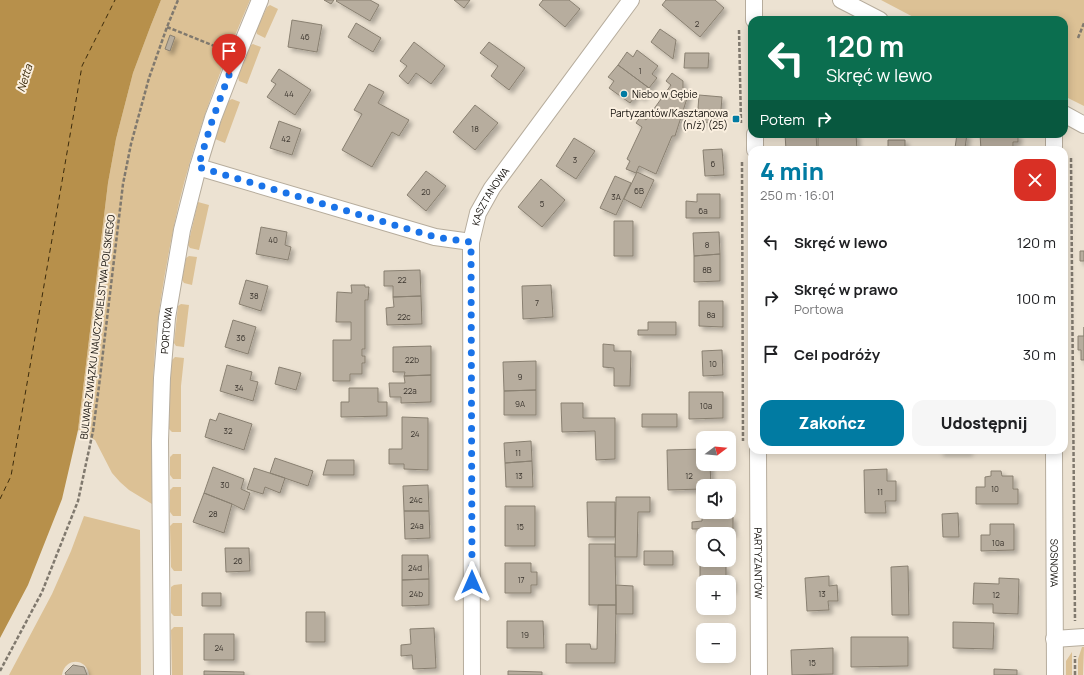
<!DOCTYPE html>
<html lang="pl">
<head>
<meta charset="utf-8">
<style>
  body { margin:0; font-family:Manrope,sans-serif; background:#f6f6f6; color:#202124; height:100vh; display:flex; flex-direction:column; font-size:15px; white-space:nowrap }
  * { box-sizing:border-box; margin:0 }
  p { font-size:13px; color:#757577 }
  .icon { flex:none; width:22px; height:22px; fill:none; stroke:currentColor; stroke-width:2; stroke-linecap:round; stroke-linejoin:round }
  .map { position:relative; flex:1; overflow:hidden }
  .side { position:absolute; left:748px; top:146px; width:320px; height:308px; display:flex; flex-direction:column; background:#fff; border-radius:12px; box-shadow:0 2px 10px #0003 }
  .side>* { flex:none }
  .hud { position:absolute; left:748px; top:16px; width:320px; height:122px; border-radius:12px; box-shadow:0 2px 10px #0003; background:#0b6e4f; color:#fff; overflow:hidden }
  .needle { width:26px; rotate:74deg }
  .fabs { position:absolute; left:696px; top:431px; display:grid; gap:8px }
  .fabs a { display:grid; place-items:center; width:40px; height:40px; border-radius:8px; background:#fff; box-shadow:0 2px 10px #0003; font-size:20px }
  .pin { position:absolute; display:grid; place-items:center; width:34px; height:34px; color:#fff; margin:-41px -17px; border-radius:50% 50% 50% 0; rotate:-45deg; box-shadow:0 0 4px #0007 }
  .pin .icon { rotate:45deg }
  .me { position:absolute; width:44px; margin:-22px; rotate:0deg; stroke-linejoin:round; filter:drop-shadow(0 0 3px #0008) }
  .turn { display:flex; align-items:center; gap:14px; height:84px; padding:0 12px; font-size:18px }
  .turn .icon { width:52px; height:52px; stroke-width:2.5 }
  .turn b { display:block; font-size:28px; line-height:34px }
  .then { display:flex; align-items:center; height:38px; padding:0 12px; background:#0003; gap:8px; font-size:15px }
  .round { display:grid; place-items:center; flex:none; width:42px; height:42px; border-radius:12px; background:#f6f6f6 }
  .headline { display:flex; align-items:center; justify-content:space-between; height:68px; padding:0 12px }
  h1 { font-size:24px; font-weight:800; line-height:30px; color:#017ba2 }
  .primary-button { display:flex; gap:8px; margin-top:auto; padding:8px 12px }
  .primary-button a { flex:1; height:46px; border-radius:12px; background:#017ba2; color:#fff; font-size:16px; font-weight:800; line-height:46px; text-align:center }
  .primary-button a+a { background:#f6f6f6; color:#202124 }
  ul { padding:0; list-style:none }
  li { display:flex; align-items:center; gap:12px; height:56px; padding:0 12px }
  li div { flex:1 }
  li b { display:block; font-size:15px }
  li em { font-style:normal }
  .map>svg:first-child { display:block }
</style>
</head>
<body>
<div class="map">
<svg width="1084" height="675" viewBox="0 0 1084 675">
  <defs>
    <filter id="shadow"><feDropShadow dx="3.5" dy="3.5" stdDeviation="2" flood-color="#0004"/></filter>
  </defs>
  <rect width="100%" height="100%" fill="#ece2d2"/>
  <path fill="#dcc195" d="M161,0H250C227,53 206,107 190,162C182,188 176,215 171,241C164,277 158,313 155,349C151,401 152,452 152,504L129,490L120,482L112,473L95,440L78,430L108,183L116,139L133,73L151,25Z
    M881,0H1084V106L1064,96V20H919Z
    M270,5L278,9L265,38L257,34L256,31L267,7Z
    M253,44L261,47L247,84L239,81L238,77L249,46Z
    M232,99L240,102L225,143L215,139L228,101Z
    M198,202L209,205L199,250L190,248L188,245Z
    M189,256L197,257L192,285L184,283L182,280L186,258Z
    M181,304L189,305L184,347L176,346L174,343L178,306Z
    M175,357L184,358L181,386V432H172L169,429L170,385L172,360Z
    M173,454H181V479H173L170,475V457Z
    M173,487H181V516H173L170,512V490Z
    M84,516L140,530L141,675H89C87,658 65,657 62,675H9L52,594L71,551Z
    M173,523H182V571H174L171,567L170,526Z
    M182,584V616H174L171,613V587L174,585Z
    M174,627H183V675H172L171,630Z
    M1082,647H1084L1083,675H1078V659Z
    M1072,652V675H1066V661Z"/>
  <path fill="#b7904b" d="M0,0H161L151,25L133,73L116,139L108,183L78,430L62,499L28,585L0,638Z"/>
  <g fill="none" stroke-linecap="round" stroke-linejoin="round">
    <path stroke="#3c2b0c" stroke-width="1" stroke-dasharray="5 4" stroke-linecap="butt" d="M0,499L11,476L82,66L115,0"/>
  </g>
  <path fill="#b7ad9e" stroke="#898071" filter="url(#shadow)" d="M324,0H334L331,4Z
    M337,0H370L379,5L370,21L336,1Z
    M454,0H470L464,8Z
    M543,0H569L580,9L565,27L539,5Z
    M666,0H715L724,8L700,37L662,5Z
    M292,20L322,25L317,52L288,47Z
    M356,23L381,38L373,52L348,37Z
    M660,29L676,40L673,59L651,42Z
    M170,35L175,37L170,51L165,49Z
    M414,42L445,66L431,84L416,73L408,84L399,76L407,66L400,61Z
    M489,42L525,68L509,90L491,76L498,66L480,53Z
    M637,50L658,66L652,74L657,78L649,88L618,65L627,52L633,57Z
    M685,53H709L708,68H684Z
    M618,65L649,88L642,98L637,94L630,103L609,88L614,81L608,77Z
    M279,69L311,90L295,115L267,97L276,84L271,81Z
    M672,73L683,81V88L689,92L675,136H672L656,174L639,166L636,173L626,169L630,161L627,159L642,127L636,123L641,116L646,120L671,85L666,81Z
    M369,84L384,92L378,103L409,120L399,136L392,132L372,167L342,150L362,114L354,110Z
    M699,95L722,97L720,123L697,122Z
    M475,105L498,123L475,150L453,132Z
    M279,121L301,129L292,155L270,148Z
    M785,134H816L817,150H786Z
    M818,134H856L857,150H818Z
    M957,134H967L965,148H975V150H924V148H955Z
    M980,134H1018V142H1013V150H981Z
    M574,138L595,151L576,179L556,166Z
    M888,140H905V150H888Z
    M722,149L724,175L705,176L703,150Z
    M426,171L446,186L426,211L407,195Z
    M637,172L654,180L641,208L624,199Z
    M615,176L631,183L616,215L600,208Z
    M541,179L565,200L542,227L518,207Z
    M697,194H720V218H686V201L697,202Z
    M614,221H633V256H614Z
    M261,227L287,232L285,245L291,247L288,260L256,254Z
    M719,232L720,254L694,256L693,233Z
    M1080,251H1084V261H1080Z
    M720,254V281L694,282V256Z
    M420,270L421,296L393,297V286H384V271Z
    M246,280L268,286L261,311L239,304Z
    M351,285H365V287H369L368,300H365V349H362V356H365V363H362V374H350V381H333V340H351V322H336L337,292L352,293Z
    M551,285L553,317L523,319L522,286Z
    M421,296L422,324L387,325L386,308L394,307L393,297Z
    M699,301H723V327L699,326Z
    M233,320L256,327L248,354L225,347Z
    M648,322H676V335H638V330H648Z
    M1084,327V360H1081V350H1078V336H1084Z
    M603,344L614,345V351H631L630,386H614V368L603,367Z
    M431,346V375L404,376L405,372H393V347Z
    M722,350L723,375L703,376L702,351Z
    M536,361V390L504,391L503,362Z
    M227,365L252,372L250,380L258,382L253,401L220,391Z
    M279,367L301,373L296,390L275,384Z
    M431,375V402L401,403V397H390L389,383H405L404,376Z
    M349,388H378V402H387V416L341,417V402H349Z
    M536,390V415H504V391Z
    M689,392H723V418L689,419Z
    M561,403H583V418H615V459L596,460L595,431L562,432Z
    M219,413L252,424L244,450L205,437L210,419L216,421Z
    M642,414H677V427H642Z
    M402,417L428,418V470L404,469V464H389V449H402Z
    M531,441L532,461L505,463L504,443Z
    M703,449V464H710L711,486H703V489L668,490L667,450Z
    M940,450H969V452H940Z
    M275,458L313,471L308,486L270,473Z
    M327,460H354V475H323Z
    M532,461L533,487H506L505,463Z
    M213,467L244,479L241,489L250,493L244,510L232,504L204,493Z
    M254,468L285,478L280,493L265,487L263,494L247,489Z
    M887,469V481H896V501H885L886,513H865L864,470Z
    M991,471H1001L1002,476H1013V489H1018V504H976V487H985V477L991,476Z
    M428,485L429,511H404L403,486Z
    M204,493L232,504L224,533L193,522Z
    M616,497H650V512H638L637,557H615Z
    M587,502H615V537H588Z
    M505,506H535V546H505Z
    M702,508H703V512H725V517H733V533H725V534H703V543H702V529H692V522L702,521Z
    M404,511H429L430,538L405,539Z
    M958,513L959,537H943L942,514Z
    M990,524H1014V550L981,551V535H990Z
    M589,544H615L616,605H589Z
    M225,548H249L250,571L226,572Z
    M644,551H673V565H644Z
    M402,555H428L429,579L402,580Z
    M505,563H531V572H537V585H531V593H505Z
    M700,566H726V578H732V590H729V582H703V601H700Z
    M908,566L909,615H892L891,567Z
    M829,576V586L837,585L838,601H828L829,610L807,611L805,578Z
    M999,578L1019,579L1018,614L993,613V604H973L974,583L999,584Z
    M429,579V605L402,606V580Z
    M616,585L633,586V614H616Z
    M202,593H221V606H202Z
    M598,605H616L615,663H566V644H590L591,649H597Z
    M306,612H325V642H306Z
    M507,621H543L544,648H507Z
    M953,622L994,623L993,649L953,648Z
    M699,627H726V630H703V656H726V657L699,656Z
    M434,628L436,668L413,669L412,655L401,656V645L411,644L410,629Z
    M204,634H234V660H204Z
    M851,637H908V666L851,667Z
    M833,648V674L792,675L791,650Z
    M73,665L84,667L87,675H66L65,673Z
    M994,669L1017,670V675H994Z
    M204,671L244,672V675H204Z
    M508,671L542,672V675H508Z"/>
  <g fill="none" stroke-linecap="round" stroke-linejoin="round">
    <g stroke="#b6ac9c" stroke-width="18">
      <g id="minor">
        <path d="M754,0V20"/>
        <path d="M841,0L880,20"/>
        <path d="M1064,114L1084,125"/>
        <path d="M755,134V150"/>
        <path d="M1054,150V134"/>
        <path d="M198,167L435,237L471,242"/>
        <path id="s1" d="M758,450L759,675"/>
        <path id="s2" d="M1054,450L1055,675"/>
        <path d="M1054,639L1084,637"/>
        <path id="s3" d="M162,675L160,441L162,378L167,318L182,230L198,167L213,118L235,61L260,0"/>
        <path id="s4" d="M472,675L471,242L478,213L492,188L631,0"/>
      </g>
    </g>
    <path stroke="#80796e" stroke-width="2.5" stroke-dasharray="4 2" stroke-linecap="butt" d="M167,27L222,49
      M739,30L741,123
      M1078,38L1084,23
      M1071,158L1075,621
      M742,162L743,441
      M0,671L42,592L78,501L93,431L99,386L123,184L131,144L149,78L167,27L178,0
      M1075,675V656"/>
    <use href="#minor" stroke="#fff" stroke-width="16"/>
  </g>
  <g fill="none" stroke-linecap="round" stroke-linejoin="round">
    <path stroke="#1a73e8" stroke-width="7" stroke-dasharray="0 12.6" d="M229,75L213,118L198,167L435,237L471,242L472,582"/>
  </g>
  <g fill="#017ba2" stroke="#faefdf" stroke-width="1.5">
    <circle cx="624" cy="94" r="4"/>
    <rect x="732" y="115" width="8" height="8" rx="2"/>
  </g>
  <g text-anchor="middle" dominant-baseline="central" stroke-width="4" stroke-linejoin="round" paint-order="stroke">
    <g font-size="8" fill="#3c362f">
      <text x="697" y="23">2</text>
      <text x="305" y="36">46</text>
      <text x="640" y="70">1</text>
      <text x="289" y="93">44</text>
      <text x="475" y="128">18</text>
      <text x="286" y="138">42</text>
      <text x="575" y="159">3</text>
      <text x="713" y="163">6</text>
      <text x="639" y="190">6B</text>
      <text x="426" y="191">20</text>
      <text x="616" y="196">3A</text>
      <text x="542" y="203">5</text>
      <text x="703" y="210">6a</text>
      <text x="273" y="239">40</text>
      <text x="707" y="244">8</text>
      <text x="707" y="269">8B</text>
      <text x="402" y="279">22</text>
      <text x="254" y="295">38</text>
      <text x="537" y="302">7</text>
      <text x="711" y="314">8a</text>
      <text x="404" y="316">22c</text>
      <text x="241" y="337">36</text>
      <text x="412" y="359">22b</text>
      <text x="713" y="363">10</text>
      <text x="520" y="376">9</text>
      <text x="239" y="387">34</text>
      <text x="410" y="390">22a</text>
      <text x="520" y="403">9A</text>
      <text x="706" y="405">10a</text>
      <text x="228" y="430">32</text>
      <text x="415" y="433">24</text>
      <text x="518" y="452">11</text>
      <text x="519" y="475">13</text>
      <text x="689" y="475">12</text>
      <text x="225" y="484">30</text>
      <text x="995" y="488">10</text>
      <text x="880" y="491">11</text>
      <text x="416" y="499">24c</text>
      <text x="213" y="513">28</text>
      <text x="417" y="525">24a</text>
      <text x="520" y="526">15</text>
      <text x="998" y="542">10a</text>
      <text x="238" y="560">26</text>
      <text x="415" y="567">24d</text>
      <text x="521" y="579">17</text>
      <text x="416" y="593">24b</text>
      <text x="822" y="593">13</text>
      <text x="996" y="594">12</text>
      <text x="525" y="634">19</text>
      <text x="219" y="647">24</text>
      <text x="812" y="662">15</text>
    </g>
    <g font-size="10" fill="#130f0a" stroke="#faefdf" text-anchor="start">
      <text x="632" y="94">Niebo w Gębie</text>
      <text x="728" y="113" text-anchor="end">Partyzantów/Kasztanowa<tspan x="728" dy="12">(n/ż) (25)</tspan></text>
    </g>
    <g font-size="10" fill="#130f0a" stroke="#faefdf">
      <text stroke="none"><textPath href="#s4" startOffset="483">KASZTANOWA</textPath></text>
      <text transform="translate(97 327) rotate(-83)">BULWAR ZWIĄZKU NAUCZYCIELSTWA POLSKIEGO</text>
      <text stroke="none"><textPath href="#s3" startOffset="345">PORTOWA</textPath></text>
      <text stroke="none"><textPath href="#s1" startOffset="113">PARTYZANTÓW</textPath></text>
      <text stroke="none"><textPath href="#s2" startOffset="113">SOSNOWA</textPath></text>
    </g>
    <g font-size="11" font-style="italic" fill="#3c2b0c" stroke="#faefdf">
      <text transform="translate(24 78) rotate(-73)">Netta</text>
    </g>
  </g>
</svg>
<div class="fabs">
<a><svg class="needle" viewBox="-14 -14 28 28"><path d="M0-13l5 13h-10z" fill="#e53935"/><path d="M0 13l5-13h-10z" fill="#757577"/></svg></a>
<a><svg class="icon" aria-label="sound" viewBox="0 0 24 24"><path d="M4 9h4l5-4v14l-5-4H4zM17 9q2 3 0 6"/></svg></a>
<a><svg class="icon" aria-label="search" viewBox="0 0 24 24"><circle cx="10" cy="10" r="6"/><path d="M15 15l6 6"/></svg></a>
<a>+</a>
<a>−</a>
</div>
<div class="pin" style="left:229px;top:75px;background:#d93025"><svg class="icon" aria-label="arrive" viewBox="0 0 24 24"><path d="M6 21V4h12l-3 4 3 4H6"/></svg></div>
<svg class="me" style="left:472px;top:582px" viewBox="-20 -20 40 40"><path d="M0-17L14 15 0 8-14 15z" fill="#1a73e8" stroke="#fff" stroke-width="4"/></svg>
<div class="hud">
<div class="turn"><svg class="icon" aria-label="left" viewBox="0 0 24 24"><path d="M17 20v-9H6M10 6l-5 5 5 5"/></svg><div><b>120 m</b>Skręć w lewo</div></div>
<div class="then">Potem<svg class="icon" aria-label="right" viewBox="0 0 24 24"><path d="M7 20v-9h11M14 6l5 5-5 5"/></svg></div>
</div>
<section class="side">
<div class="headline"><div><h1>4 min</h1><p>250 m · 16:01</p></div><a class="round" style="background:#d93025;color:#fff"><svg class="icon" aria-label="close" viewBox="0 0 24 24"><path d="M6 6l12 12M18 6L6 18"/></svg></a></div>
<ul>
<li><svg class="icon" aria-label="left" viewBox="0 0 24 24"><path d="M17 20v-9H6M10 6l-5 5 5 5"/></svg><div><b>Skręć w lewo</b></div><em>120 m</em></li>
<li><svg class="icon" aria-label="right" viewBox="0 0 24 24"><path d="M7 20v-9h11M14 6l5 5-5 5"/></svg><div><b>Skręć w prawo</b><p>Portowa</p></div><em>100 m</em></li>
<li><svg class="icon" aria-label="arrive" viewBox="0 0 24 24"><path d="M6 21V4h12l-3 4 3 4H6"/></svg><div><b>Cel podróży</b></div><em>30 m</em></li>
</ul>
<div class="primary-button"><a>Zakończ</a><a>Udostępnij</a></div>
</section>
</div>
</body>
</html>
